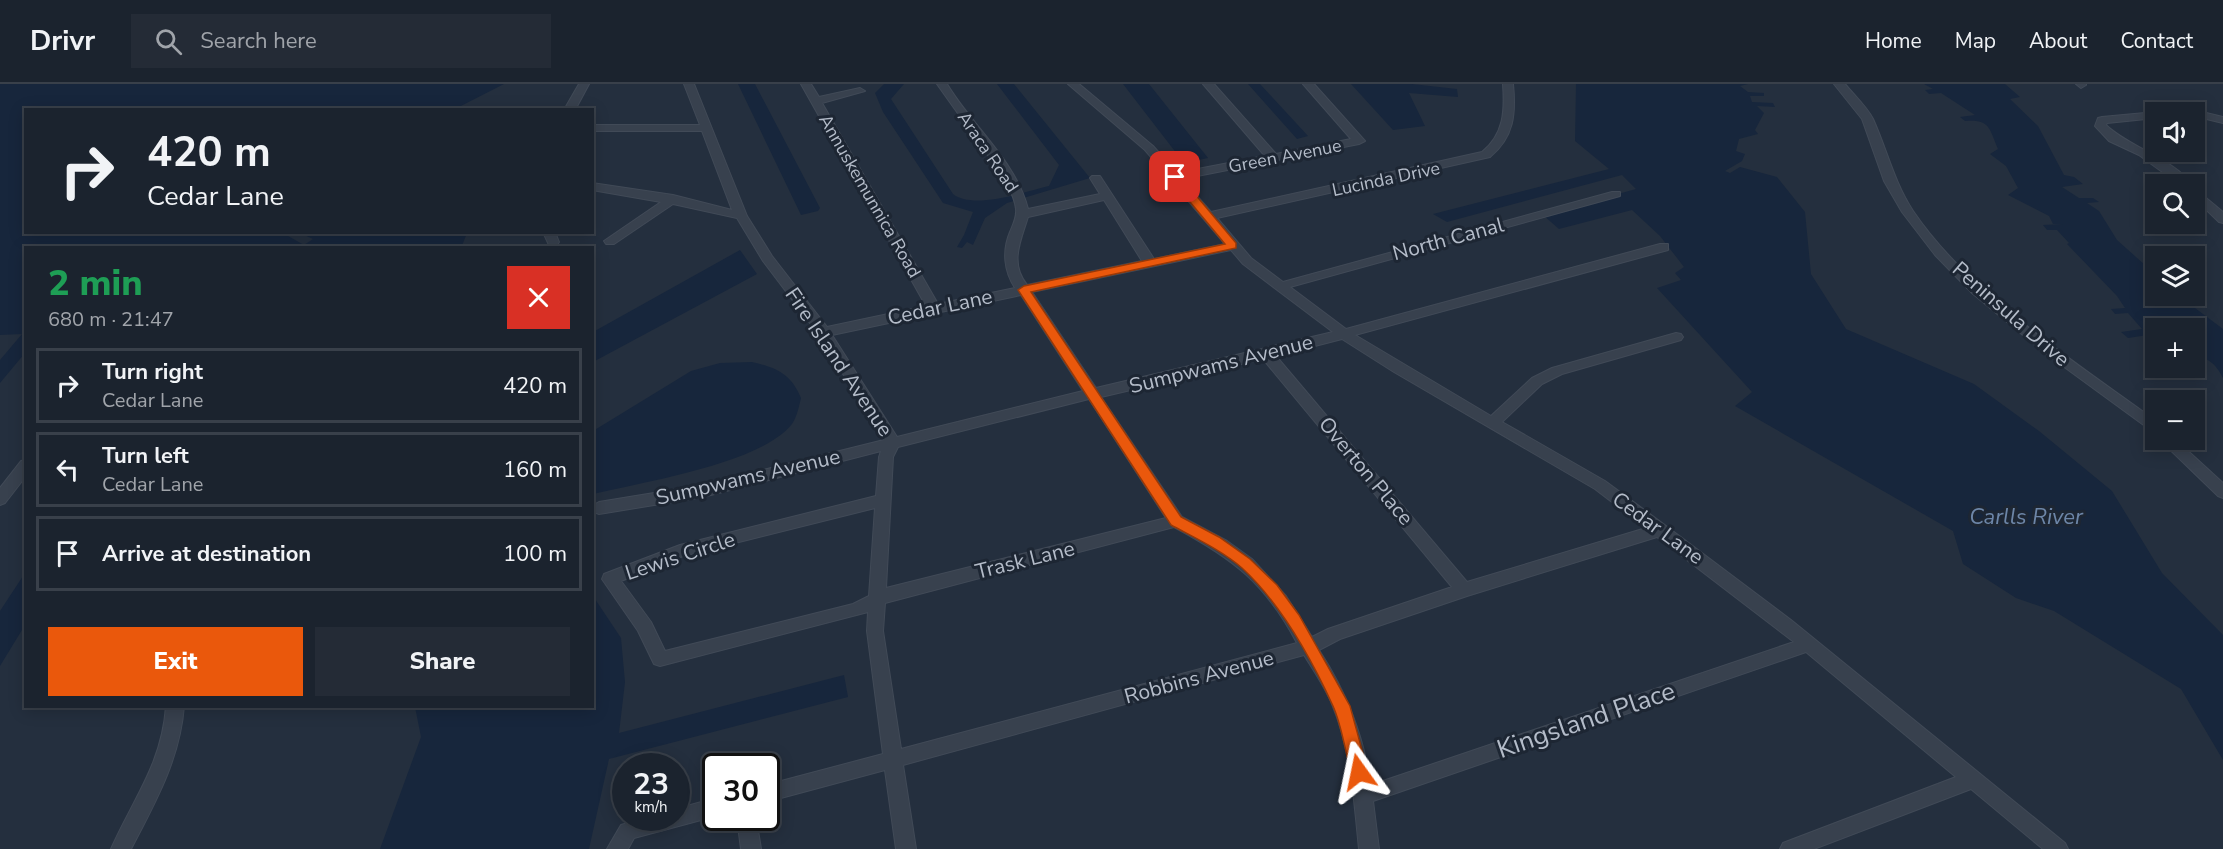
<!DOCTYPE html>
<html lang="en">
<head>
<meta charset="utf-8">
<style>
  body { margin:0; font-family:"Nunito Sans",sans-serif; background:#242b36; color:#f1f3f6; height:100vh; display:flex; flex-direction:column; font-size:22px; white-space:nowrap }
  * { box-sizing:border-box; margin:0 }
  p { font-size:20px; color:#a0a4aa }
  .icon { flex:none; width:33px; height:33px; fill:none; stroke:currentColor; stroke-width:2; stroke-linecap:round; stroke-linejoin:round }
  .map { position:relative; flex:1; overflow:hidden }
  .details { position:absolute; left:24px; top:162px; width:570px; height:462px; display:flex; flex-direction:column; background:#1b232e; border-radius:0px; box-shadow:0 3px 15px #0003,0 0 0 2px #39404a }
  .details>* { flex:none }
  .top-card { position:absolute; left:24px; top:24px; width:570px; height:126px; border-radius:0px; box-shadow:0 3px 15px #0003,0 0 0 2px #39404a; background:#1b232e; color:#f1f3f6; overflow:hidden }
  .fabs { position:absolute; left:2145px; top:18px; display:grid; gap:12px }
  .fabs a { display:grid; place-items:center; width:60px; height:60px; border-radius:0px; background:#1b232e; box-shadow:0 3px 15px #0003,0 0 0 2px #39404a; font-size:30px }
  .speed { position:absolute; left:612px; top:669px; display:flex; gap:12px; font-size:30px; font-weight:700; text-align:center }
  .speed>* { display:grid; place-content:center; width:78px; height:78px; border-radius:50%; background:#1b232e; box-shadow:0 3px 15px #0003,0 0 0 2px #39404a; line-height:1 }
  .speed small { font-size:15px; font-weight:400 }
  .speed .limit { border:3px solid #111; border-radius:9px; background:#fff; color:#111 }
  .pin { position:absolute; display:grid; place-items:center; width:51px; height:51px; color:#fff; margin:-26px; border-radius:12px; box-shadow:0 3px 9px #0006 }
  .me { position:absolute; width:66px; margin:-33px; rotate:348deg; stroke-linejoin:round; filter:drop-shadow(0 0 4px #0008) }
  .turn { display:flex; align-items:center; gap:21px; height:126px; padding:0 24px; font-size:27px }
  .turn .icon { width:78px; height:78px; stroke-width:2.5 }
  .turn b { display:block; font-size:42px; line-height:51px }
  .round { display:grid; place-items:center; flex:none; width:63px; height:63px; border-radius:0px; background:#242b36 }
  .overview { display:flex; align-items:center; justify-content:space-between; height:102px; padding:0 24px }
  h1 { font-size:36px; font-weight:800; line-height:45px; color:#1e9e55 }
  .cta { display:flex; gap:12px; margin-top:auto; padding:12px 24px }
  .cta a { flex:1; height:69px; border-radius:0px; background:#ea580c; color:#fff; font-size:24px; font-weight:800; line-height:69px; text-align:center }
  .cta a+a { background:#242b36; color:#f1f3f6 }
  ul { padding:0; list-style:none }
  li { display:flex; align-items:center; gap:18px; height:75px; margin:0 12px 9px; padding:0 12px; border:3px solid #39404a; border-radius:0px }
  li div { flex:1 }
  li b { display:block; font-size:22px }
  li em { font-style:normal }
  header { display:flex; align-items:center; gap:36px; box-sizing:border-box; height:84px; padding:0 30px; background:#1b232e; border-bottom:2px solid #39404a }
  header strong { font-size:28px }
  nav { display:flex; gap:33px; margin-inline-start:auto; font-size:21px }
  .search { width:420px; height:54px; background:#242b36; display:flex; align-items:center; gap:15px; box-sizing:border-box; padding:0 21px; border-radius:0px; color:#a0a4aa; font-size:22px }
  .map>svg:first-child { display:block }
</style>
</head>
<body>
<header>
<strong>Drivr</strong>
<div class="search"><svg class="icon" aria-label="search" viewBox="0 0 24 24"><circle cx="10" cy="10" r="6"/><path d="M15 15l6 6"/></svg>Search here</div>
<nav><a>Home</a><a>Map</a><a>About</a><a>Contact</a></nav>
</header>
<div class="map">
<svg width="2223" height="765" viewBox="0 0 2223 765">
  <rect width="100%" height="100%" fill="#242f3e"/>
  <path fill="#17263c" d="M0,0H504L455,25L26,26V148H281L304,161L313,155L300,149H467L461,164H26L25,269L0,299V276L22,250L0,251Z
    M738,0H755L820,124L818,127L801,131Z
    M884,0H904L891,15L953,110C973,126 1024,108 1049,102L1059,81L997,0H1014L1090,94L1007,119L985,134L973,161L967,158L962,164L957,163L964,151L973,128L943,119L883,28L875,9Z
    M1123,0H1149L1208,74L1184,79Z
    M1248,0H1260L1308,52L1297,55Z
    M1351,0H1412L1457,5L1458,13L1409,9L1425,42L1393,46Z
    M1576,0H1748L1740,2L1748,8L1764,9V12H1750L1752,18L1773,19L1775,23L1757,22L1764,29L1755,46L1758,50L1739,55L1736,67L1745,70L1742,77L1725,87L1730,89L1740,83L1777,93L1805,128L1811,190L1846,245L1974,300L2039,347L2112,407L2162,489L2223,551V676L2181,605L2054,527L2016,514L1963,480L1953,447L1735,322L1752,308L1657,204L1681,196L1675,189L1684,183L1660,152L1632,126L1559,145L1543,131L1636,105L1622,91L1447,138L1433,130L1609,85L1575,57Z
    M1924,0H2005L2020,13L2010,15L2038,42L2064,91L2074,93L2083,100L2062,103L2079,114H2093L2099,118L2087,119L2099,127L2117,156L2155,190L2156,212H2179L2223,245V294C2216,280 2210,276 2195,270L2194,244H2156L2155,254L2148,251L2128,254L2121,248L2142,245L2128,229L2115,230L2111,225L2125,224L2117,212L2067,160L2069,159L2057,146H2047L2043,141L2063,140H2053L2049,132L2008,111L2018,104L2006,82L1990,70L1998,65C1989,44 1990,35 1965,37L1960,33L1975,31L1941,9L1929,10L1925,6L1933,5Z
    M740,166L757,190L593,278V248Z
    M752,278C777,284 791,290 801,314C799,322 797,333 792,340C762,379 643,398 593,410V347L691,287L720,279Z
    M25,489V541L0,582V527Z
    M593,512L621,554L625,598L619,649L844,591L848,613L609,675L589,765H380L421,653L415,623L592,622Z"/>
  <g fill="none" stroke-linecap="round" stroke-linejoin="round">
    <g stroke="#414a57" stroke-width="2">
      <path id="minor" d="M579,0H589L575,26H564Z
        M684,0H694L747,132L772,172L827,243L926,222L801,0H811L819,13L860,4L865,7L822,19L938,220L1015,204C1004,187 1002,167 1010,148C1013,141 1017,133 1016,125C1015,114 1009,104 1004,94L937,0H947C972,42 1016,77 1028,125L1100,110L1090,94L1092,92H1100L1154,175L1225,160L1145,66L1068,0H1079L1153,62L1177,89L1265,72L1203,0H1214L1276,70L1351,55L1303,0H1314L1365,57L1359,60L1182,95L1211,128L1482,68C1504,50 1505,27 1503,0H1513C1516,30 1514,53 1490,73L1217,134L1251,174L1283,198L1612,108H1620V112L1290,203L1346,245L1660,160H1668V166L1355,251L1491,332L1532,294L1552,284L1676,249L1681,250L1683,253L1681,256L1562,290L1542,300L1502,338L1605,397L1666,442L1791,536L2065,759L2068,765H2043L1971,705L1814,765H1780L1783,759L1956,693L1806,568L1373,717L1379,765H1359C1354,716 1351,665 1332,620C1325,603 1314,587 1304,571L903,681L916,765H896L885,686L766,718V701L883,670L867,547L868,528L660,582L654,580L638,547L602,495L604,490L680,461L876,412L879,373L881,367L703,413L599,430L594,428L592,422L599,418L703,401L884,356L819,251L763,177L737,134L673,120L614,160H606L604,157L661,118L592,106V99L673,111L732,126L702,47H592V41H700ZM1104,116L1142,177L1027,201C1009,179 1021,156 1028,133ZM1231,166L1243,180L1333,248L1096,304L1032,208ZM1021,211L1083,307L897,353L832,251ZM1342,255L1394,288L1595,405L1646,444L1467,498L1276,272ZM1263,275L1452,503L1328,545L1312,553L1286,512L1252,475L1227,457L1182,433L1101,313ZM1089,315L1166,434L886,504L893,373L898,363ZM875,424L869,512L853,520L665,567L651,538L621,497L683,472ZM1174,443C1234,475 1265,499 1297,559L901,665L883,547L885,519ZM1657,453L1794,558L1371,701C1363,651 1347,609 1319,566L1340,555L1467,512Z
        M1834,0H1845C1854,11 1867,23 1873,35C1887,66 1894,98 1913,127C1970,211 2074,277 2156,337V350L2041,266L1972,209L1935,171L1902,128L1884,97L1862,35Z
        M2076,0H2086V1L2081,4Z
        M2194,26L2223,33V39L2194,32V28H2189Z
        M2156,28H2159H2156V34L2107,39L2106,41C2127,62 2177,77 2191,100H2179L2139,71L2109,57L2095,42L2098,34L2102,33Z
        M2194,104L2223,128V139L2219,138L2194,114Z
        M543,148H555L559,158L557,161H549Z
        M2160,356H2176L2223,399V414L2218,412Z
        M26,376V392L5,419L0,421V404L21,377Z
        M166,622H184C180,675 155,719 131,765H111C133,715 162,680 166,622Z
        M716,714V732L634,754L628,765H607L621,741L645,734H676V725Z
        M737,734H756L761,765H741Z"/>
    </g>
    <use href="#minor" fill="#38414e" fill-rule="evenodd"/>
  </g>
  <path fill="#ea580c" stroke="#983908" stroke-width="1.5" d="M1171,91H1179L1236,159V164L1031,208L1181,433L1219,453L1250,475L1277,501L1299,531L1350,622L1368,688L1365,694L1359,696L1353,694L1351,688C1345,667 1342,642 1333,622C1311,574 1280,519 1242,484C1221,466 1195,454 1171,441L1018,206L1024,202L1225,160L1171,95Z"/>
  <g text-anchor="middle" dominant-baseline="central" stroke-width="6" stroke-linejoin="round" paint-order="stroke">
    <g font-size="18" fill="#b4bcc9" stroke="#1d2633">
      <text transform="translate(988 68) rotate(56)">Araca Road</text>
      <text transform="translate(1285 72) rotate(-11)">Green Avenue</text>
      <text transform="translate(1386 95) rotate(-12)">Lucinda Drive</text>
      <text transform="translate(870 112) rotate(60)">Annuskemunnica Road</text>
    </g>
    <g font-size="21" fill="#b4bcc9" stroke="#1d2633">
      <text transform="translate(1448 155) rotate(-15)">North Canal</text>
      <text transform="translate(940 223) rotate(-12)">Cedar Lane</text>
      <text transform="translate(2011 230) rotate(41)">Peninsula Drive</text>
      <text transform="translate(839 278) rotate(56)">Fire Island Avenue</text>
      <text transform="translate(1221 280) rotate(-14)">Sumpwams Avenue</text>
      <text transform="translate(1366 387) rotate(50)">Overton Place</text>
      <text transform="translate(748 393) rotate(-13)">Sumpwams Avenue</text>
      <text transform="translate(1658 444) rotate(36)">Cedar Lane</text>
      <text transform="translate(680 472) rotate(-18)">Lewis Circle</text>
      <text transform="translate(1025 476) rotate(-14)">Trask Lane</text>
      <text transform="translate(1199 593) rotate(-15)">Robbins Avenue</text>
    </g>
    <g font-size="22" font-style="italic" fill="#6d86a8" stroke="#1d2633">
      <text x="2026" y="433">Carlls River</text>
    </g>
    <g font-size="26" fill="#b4bcc9" stroke="#1d2633">
      <text transform="translate(1586 636) rotate(-19)">Kingsland Place</text>
    </g>
  </g>
</svg>
<div class="fabs">
<a><svg class="icon" aria-label="sound" viewBox="0 0 24 24"><path d="M4 9h4l5-4v14l-5-4H4zM17 9q2 3 0 6"/></svg></a>
<a><svg class="icon" aria-label="search" viewBox="0 0 24 24"><circle cx="10" cy="10" r="6"/><path d="M15 15l6 6"/></svg></a>
<a><svg class="icon" aria-label="layers" viewBox="0 0 24 24"><path d="M12 4l9 5-9 5-9-5zM3 14l9 5 9-5"/></svg></a>
<a>+</a>
<a>−</a>
</div>
<div class="speed"><div>23<small>km/h</small></div><div class="limit">30</div></div>
<div class="pin" style="left:1175px;top:93px;background:#d93025"><svg class="icon" aria-label="arrive" viewBox="0 0 24 24"><path d="M6 21V4h12l-3 4 3 4H6"/></svg></div>
<svg class="me" style="left:1359px;top:688px" viewBox="-20 -20 40 40"><path d="M0-17L14 15 0 8-14 15z" fill="#ea580c" stroke="#fff" stroke-width="4"/></svg>
<div class="top-card">
<div class="turn"><svg class="icon" aria-label="right" viewBox="0 0 24 24"><path d="M7 20v-9h11M14 6l5 5-5 5"/></svg><div><b>420 m</b>Cedar Lane</div></div>
</div>
<section class="details">
<div class="overview"><div><h1>2 min</h1><p>680 m · 21:47</p></div><a class="round" style="background:#d93025;color:#fff"><svg class="icon" aria-label="close" viewBox="0 0 24 24"><path d="M6 6l12 12M18 6L6 18"/></svg></a></div>
<ul>
<li><svg class="icon" aria-label="right" viewBox="0 0 24 24"><path d="M7 20v-9h11M14 6l5 5-5 5"/></svg><div><b>Turn right</b><p>Cedar Lane</p></div><em>420 m</em></li>
<li><svg class="icon" aria-label="left" viewBox="0 0 24 24"><path d="M17 20v-9H6M10 6l-5 5 5 5"/></svg><div><b>Turn left</b><p>Cedar Lane</p></div><em>160 m</em></li>
<li><svg class="icon" aria-label="arrive" viewBox="0 0 24 24"><path d="M6 21V4h12l-3 4 3 4H6"/></svg><div><b>Arrive at destination</b></div><em>100 m</em></li>
</ul>
<div class="cta"><a>Exit</a><a>Share</a></div>
</section>
</div>
</body>
</html>
